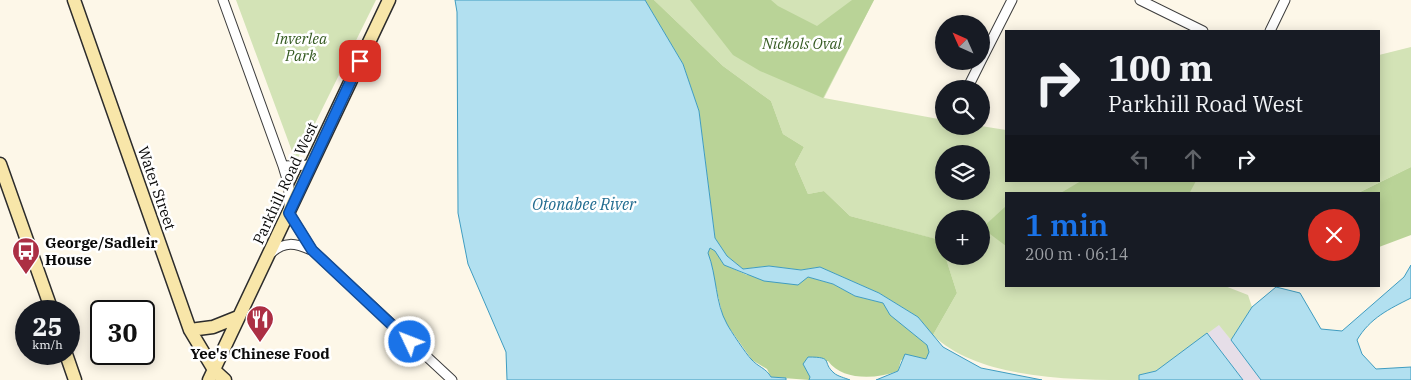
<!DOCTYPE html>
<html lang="en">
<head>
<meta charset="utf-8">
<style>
  body { margin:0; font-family:"IBM Plex Serif",serif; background:#20242c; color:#f1f3f6; height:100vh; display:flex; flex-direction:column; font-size:19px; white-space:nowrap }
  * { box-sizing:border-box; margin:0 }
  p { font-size:16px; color:#9ea1a6 }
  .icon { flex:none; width:28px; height:28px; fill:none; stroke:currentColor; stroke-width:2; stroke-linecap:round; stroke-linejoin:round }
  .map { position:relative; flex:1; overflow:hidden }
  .panel { position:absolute; left:1005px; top:192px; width:375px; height:95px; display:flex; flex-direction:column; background:#171b24; border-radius:0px; box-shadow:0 2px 12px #0003 }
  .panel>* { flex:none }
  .top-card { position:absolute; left:1005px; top:30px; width:375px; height:152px; border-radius:0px; box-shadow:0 2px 12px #0003; background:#171b24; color:#f1f3f6; overflow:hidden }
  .needle { width:32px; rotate:315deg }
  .tools { position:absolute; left:935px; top:15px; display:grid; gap:10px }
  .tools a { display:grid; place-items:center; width:55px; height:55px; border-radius:50%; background:#171b24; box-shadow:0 2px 12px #0003; font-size:25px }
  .speed { position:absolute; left:15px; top:300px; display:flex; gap:10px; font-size:25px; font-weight:700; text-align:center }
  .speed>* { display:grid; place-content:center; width:65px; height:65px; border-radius:50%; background:#171b24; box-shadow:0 2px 12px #0003; line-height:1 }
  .speed small { font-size:12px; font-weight:400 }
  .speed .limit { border:2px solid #111; border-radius:8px; background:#fff; color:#111 }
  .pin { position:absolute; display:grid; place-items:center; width:42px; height:42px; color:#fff; margin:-21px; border-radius:10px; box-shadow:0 2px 8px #0006 }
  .me { position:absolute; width:55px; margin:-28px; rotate:313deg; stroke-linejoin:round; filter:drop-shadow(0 0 4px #0008) }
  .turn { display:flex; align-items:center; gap:18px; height:105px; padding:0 20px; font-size:22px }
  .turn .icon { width:65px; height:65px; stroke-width:2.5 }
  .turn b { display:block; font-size:35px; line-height:42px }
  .lanes { display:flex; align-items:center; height:48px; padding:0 20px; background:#0003; justify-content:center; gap:25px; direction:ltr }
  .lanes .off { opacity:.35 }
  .round { display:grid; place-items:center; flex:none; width:52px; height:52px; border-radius:26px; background:#20242c }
  .overview { display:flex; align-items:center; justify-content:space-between; height:85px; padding:0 20px }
  h1 { font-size:30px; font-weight:600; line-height:38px; color:#1a73e8 }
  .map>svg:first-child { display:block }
</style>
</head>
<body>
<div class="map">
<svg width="1411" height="380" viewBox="0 0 1411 380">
  <rect width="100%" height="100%" fill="#fdf7e8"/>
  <path fill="#e6dee8" d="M1219,324L1261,380H1243L1207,333Z"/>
  <path fill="#d3e3b6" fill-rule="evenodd" d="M236,0H376L296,162Z
    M654,0H874L824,98L944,120V126H981L1006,130V181H1379V55L1411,47V167L1356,194H1006V286H1225L1248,295L1252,307L1231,340L1219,325L1156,371L1139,375V380C1074,380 979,380 933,335L957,293L945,256H981V219H944V253L939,240L850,216L824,191L808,194L795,164L804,147L783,134L771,101L723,66ZM944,154H981V191H944Z"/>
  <path fill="#b9d397" d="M645,0H654L723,66L771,101L783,134L804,147L795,164L808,194L824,191L850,216L940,240L957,293L933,335L918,317L879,293L820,267L801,270L769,266L743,269L727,256L715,238L699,111L683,64Z
    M690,0H771L778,6L817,26L852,0H874L823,98L760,71L733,55Z
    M1411,167V235L1379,247V194H1356Z
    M1081,181H1196L1189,194H1059Z
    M1006,206V246L982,228Z
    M710,248L715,251L725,265L747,275L808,277L833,284L855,296L883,303L891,315L927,345L930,352L926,359L918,357L901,360L898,371C874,380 842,380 828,361L803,364L811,377L809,380L771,377L767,369L752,360L728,326L723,317L708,253Z"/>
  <path fill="#b2e0f0" stroke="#3f9cc0" d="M455,0H645L683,64L699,111L715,238L727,256L743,269L769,266L801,270L820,267L879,293L918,317L943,347L981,368L1042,380H876L898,371L905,354L926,359L929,352L927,345L890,315L883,303L855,296L833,284L808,277L798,285L764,281L724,265L715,251L710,248L708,253C717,276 715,303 727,324C730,330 747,355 751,359C758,367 766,368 771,377L786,378V380H507L506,352L468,264L458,213L457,12Z
    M1411,265V298C1389,309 1370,318 1357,340L1362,354L1376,369L1411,367V380H1261L1231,340L1252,307L1276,287L1300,293L1321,329L1342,331L1404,277Z
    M1207,333L1243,380H1139V375L1156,371Z
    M808,357C835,357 821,362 834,373C837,376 845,378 850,380H809L810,377L803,364Z"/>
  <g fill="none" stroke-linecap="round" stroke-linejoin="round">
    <g stroke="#3d3d3d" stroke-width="11">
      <path id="minor" d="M223,0L283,166L289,186V213L312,250L452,380
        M1140,0L1203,31
        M1270,31L1285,0
        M981,61L1012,0
        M967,89L981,61
        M283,166L311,165
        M271,253C285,241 295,243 311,250"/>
    </g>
    <g stroke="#2c2c2c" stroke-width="15">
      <path id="secondary" d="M74,0L190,330L214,370L225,380
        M0,164L52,311
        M190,330L213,327L238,317
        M66,354L75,380
        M209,380L389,0"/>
    </g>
    <use href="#minor" stroke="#fff" stroke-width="9"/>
    <use href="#secondary" stroke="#f8e6a9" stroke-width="12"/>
  </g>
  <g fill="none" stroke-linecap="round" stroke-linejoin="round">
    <g stroke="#114b97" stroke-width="12">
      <path id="route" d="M360,61L289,213L312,250L410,342"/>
    </g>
    <use href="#route" stroke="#1a73e8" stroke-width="9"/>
  </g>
  <defs>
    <g id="bus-pin" transform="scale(1.4375)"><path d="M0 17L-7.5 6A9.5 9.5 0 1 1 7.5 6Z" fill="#ac2f44" stroke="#fff"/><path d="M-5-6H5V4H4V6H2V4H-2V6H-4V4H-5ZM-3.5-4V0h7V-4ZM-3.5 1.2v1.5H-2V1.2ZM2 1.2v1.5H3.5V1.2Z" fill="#fff"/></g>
    <g id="restaurant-pin" transform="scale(1.4375)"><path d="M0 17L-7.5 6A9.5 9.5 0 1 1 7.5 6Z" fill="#ac2f44" stroke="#fff"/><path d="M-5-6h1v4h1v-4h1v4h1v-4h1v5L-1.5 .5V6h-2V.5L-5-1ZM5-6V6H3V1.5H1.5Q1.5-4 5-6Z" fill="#fff"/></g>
  </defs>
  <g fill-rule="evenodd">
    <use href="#bus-pin" x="26" y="251"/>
    <use href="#restaurant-pin" x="260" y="319"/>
  </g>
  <g text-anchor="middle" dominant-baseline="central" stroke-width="5" stroke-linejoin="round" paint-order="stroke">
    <g font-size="15" font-style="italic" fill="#345a21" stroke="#fff">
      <text x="301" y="38">Inverlea<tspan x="301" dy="17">Park</tspan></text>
      <text x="802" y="43">Nichols Oval</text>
    </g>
    <g font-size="15" fill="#0a0a0a" stroke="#fff">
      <text transform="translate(285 183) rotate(-65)">Parkhill Road West</text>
      <text transform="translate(157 188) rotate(71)">Water Street</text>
    </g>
    <g font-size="15" font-weight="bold" fill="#0a0a0a" stroke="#fff" text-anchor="start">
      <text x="45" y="242">George/Sadleir<tspan x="45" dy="17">House</tspan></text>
      <text x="260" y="353" text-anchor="middle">Yee's Chinese Food</text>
    </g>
    <g font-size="16" font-style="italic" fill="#206b8f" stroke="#fff">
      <text x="584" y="204">Otonabee River</text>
    </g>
  </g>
</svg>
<div class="tools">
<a><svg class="needle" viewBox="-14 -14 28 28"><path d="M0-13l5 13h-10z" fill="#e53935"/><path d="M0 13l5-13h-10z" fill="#9ea1a6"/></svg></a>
<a><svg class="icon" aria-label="search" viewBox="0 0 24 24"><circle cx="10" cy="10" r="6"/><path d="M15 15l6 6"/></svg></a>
<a><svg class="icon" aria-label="layers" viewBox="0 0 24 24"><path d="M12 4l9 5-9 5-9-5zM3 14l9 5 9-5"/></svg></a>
<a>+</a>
</div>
<div class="speed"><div>25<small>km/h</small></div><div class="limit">30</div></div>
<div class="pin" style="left:360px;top:61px;background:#d93025"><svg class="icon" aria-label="arrive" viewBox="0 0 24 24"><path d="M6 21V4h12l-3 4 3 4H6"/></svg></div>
<svg class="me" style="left:410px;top:342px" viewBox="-20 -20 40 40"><circle r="17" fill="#1a73e8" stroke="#fff" stroke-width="3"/><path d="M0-11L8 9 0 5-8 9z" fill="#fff"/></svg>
<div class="top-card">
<div class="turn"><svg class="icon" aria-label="right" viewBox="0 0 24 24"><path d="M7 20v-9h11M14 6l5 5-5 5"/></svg><div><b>100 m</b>Parkhill Road West</div></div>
<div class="lanes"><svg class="icon off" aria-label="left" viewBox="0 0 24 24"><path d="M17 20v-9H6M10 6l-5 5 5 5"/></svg><svg class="icon off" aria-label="ahead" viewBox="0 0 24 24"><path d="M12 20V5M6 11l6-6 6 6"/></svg><svg class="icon" aria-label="right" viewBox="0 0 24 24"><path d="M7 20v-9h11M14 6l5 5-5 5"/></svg></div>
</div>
<section class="panel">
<div class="overview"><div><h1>1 min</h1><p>200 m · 06:14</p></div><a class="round" style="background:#d93025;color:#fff"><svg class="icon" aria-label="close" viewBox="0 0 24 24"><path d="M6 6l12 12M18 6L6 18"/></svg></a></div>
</section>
</div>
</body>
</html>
